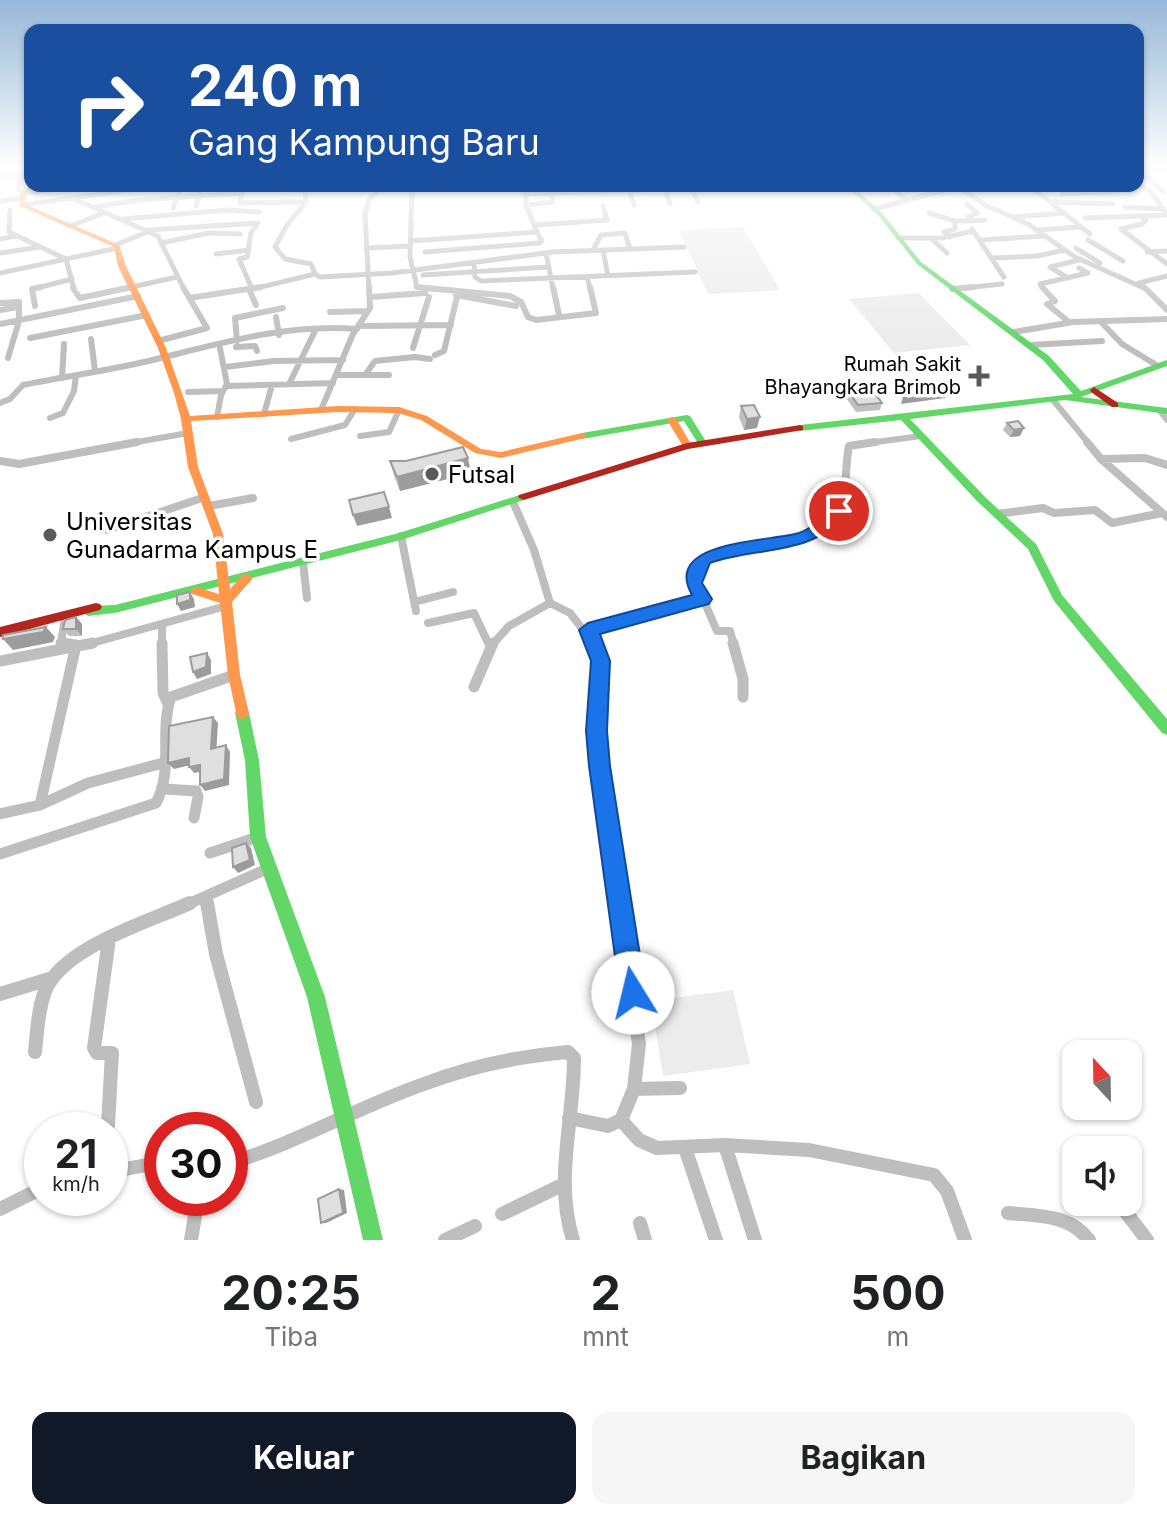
<!DOCTYPE html>
<html lang="id">
<head>
<meta charset="utf-8">
<style>
  body { margin:0; font-family:Inter,sans-serif; background:#f6f6f6; color:#202124; height:100vh; display:flex; flex-direction:column; font-size:30px; white-space:nowrap }
  * { box-sizing:border-box; margin:0 }
  p { font-size:26px; color:#757577 }
  .icon { flex:none; width:44px; height:44px; fill:none; stroke:currentColor; stroke-width:2; stroke-linecap:round; stroke-linejoin:round }
  .map { position:relative; height:1240px; overflow:hidden }
  .panel { display:flex; flex-direction:column; background:#fff; flex:1 }
  .panel>* { flex:none }
  .guide { position:absolute; left:24px; top:24px; width:1120px; height:168px; border-radius:16px; box-shadow:0 2px 6px #0004; background:#1a4fa0; color:#fff; overflow:hidden }
  .needle { width:52px; rotate:338deg }
  .controls { position:absolute; left:1062px; top:1040px; display:grid; gap:16px }
  .controls a { display:grid; place-items:center; width:80px; height:80px; border-radius:16px; background:#fff; box-shadow:0 2px 6px #0004; font-size:40px }
  .speed { position:absolute; left:24px; top:1112px; display:flex; gap:16px; font-size:40px; font-weight:700; text-align:center }
  .speed>* { display:grid; place-content:center; width:104px; height:104px; border-radius:50%; background:#fff; box-shadow:0 2px 6px #0004; line-height:1 }
  .speed small { font-size:20px; font-weight:400 }
  .speed .limit { border:12px solid #d22; background:#fff; color:#111 }
  .pin { position:absolute; display:grid; place-items:center; width:68px; height:68px; color:#fff; margin:-34px; border:4px solid #fff; border-radius:50%; box-shadow:0 2px 8px #0007 }
  .me { position:absolute; width:88px; margin:-44px; rotate:351deg; stroke-linejoin:round; filter:drop-shadow(0 0 6px #0008) }
  .turn { display:flex; align-items:center; gap:28px; height:168px; padding:0 32px; font-size:36px }
  .turn .icon { width:104px; height:104px; stroke-width:2.5 }
  .turn b { display:block; font-size:56px; line-height:68px }
  .eta { display:flex; justify-content:space-evenly; align-items:center; height:136px; text-align:center }
  .eta b { font-size:48px; font-weight:700; line-height:56px }
  .action { display:flex; gap:16px; margin-top:auto; padding:16px 32px }
  .action a { flex:1; height:92px; border-radius:16px; background:#111827; color:#fff; font-size:32px; font-weight:700; line-height:92px; text-align:center }
  .action a+a { background:#f6f6f6; color:#202124 }
  .map>svg:first-child { display:block }
</style>
</head>
<body>
<div class="map">
<svg width="1167" height="1240" viewBox="0 0 1167 1240">
  <rect width="100%" height="100%" fill="#fff"/>
  <path fill="#ececec" d="M743,227L780,290L708,294L679,230Z
    M919,293L970,345L894,353L849,299Z
    M733,990L750,1064L663,1076L651,1001Z"/>
  <g fill="none" stroke-linecap="round" stroke-linejoin="round">
    <path stroke="#bebebe" stroke-width="5" d="M1138,171L1167,169
      M1138,173L1153,181L1163,192
      M21,174L18,189L24,193L76,186
      M0,176L30,173
      M1140,185L1151,192L1167,215
      M305,186L306,202L287,225L275,247L285,259L311,264L315,274L320,277L392,273L553,252L684,247
      M412,186L410,257L417,287L433,289
      M628,186L634,205
      M690,186L698,202
      M888,186L905,198
      M1030,186L1090,234
      M255,187L274,186
      M959,187L985,205L1028,224L1075,257L1146,289
      M665,189L670,204
      M242,191L240,203L306,202
      M525,194L691,188
      M1062,194L1130,190
      M72,198L158,236L184,289
      M0,201L21,198
      M1053,202L1113,204
      M22,205L150,187
      M526,205L553,202L550,186
      M196,206L201,186
      M94,207L140,200L242,193
      M1125,207L1164,209
      M173,208L181,188
      M874,209L960,186
      M10,210L9,232L66,259L74,289
      M929,213L955,221
      M1013,217L1065,213
      M1142,217L1146,220L1142,224L1121,229L1167,264
      M1085,218L1167,215
      M123,219L227,210L259,212
      M969,221L985,220
      M535,225L607,220L603,206
      M70,226L104,213
      M972,229L1004,277
      M148,230L258,223
      M1036,230L1081,227
      M950,237L944,232L955,229V221H969L968,217L977,213L967,204
      M898,238H942L973,231
      M0,239L16,236
      M932,239L947,253
      M980,240L1044,236
      M1088,240L1123,261
      M410,241L537,232L526,205V186
      M161,243L209,233L240,234
      M115,245L150,231
      M366,248L410,246
      M1076,248L1100,263
      M593,250L601,235L625,233L630,249
      M603,250L608,276
      M425,252L539,243L542,241L537,232
      M1147,252L1167,251
      M0,253L40,247
      M546,253L553,289
      M216,254L249,250
      M994,258L1037,256L1065,250
      M474,263L475,277L481,281L695,272
      M0,273L118,248
      M423,275L549,267
      M587,276L590,289
      M1068,278L1050,267L1079,260
      M1139,283L1167,276
      M33,289L72,279
      M123,289L177,277
      M252,289L239,259L247,257L251,233L258,223
      M253,289L315,274
      M369,289L365,214L369,200L383,186L411,188
      M954,289L1002,284
      M1044,289L1040,284L1088,273L1079,268"/>
    <path stroke="#bebebe" stroke-width="6" d="M73,287L74,290
      M417,287L510,296L521,302L528,317L536,320L596,313L590,287
      M553,287L559,315
      M1042,287L1055,301L1047,304L1069,322
      M1144,287L1167,310
      M249,289L256,305
      M952,289L974,287
      M77,294L80,298L132,287
      M456,295L516,306
      M371,297L425,293
      M189,298L261,287
      M0,303L19,302V321L8,358
      M35,306L32,289L41,287
      M0,310L18,307
      M330,312L368,311
      M276,317L279,335
      M1101,322L1122,344L1158,366
      M0,324L138,296
      M359,326L451,325
      M1014,332L1073,322L1167,319
      M30,338L147,315
      M91,339L95,371
      M158,341L207,328L183,287
      M237,341L235,318L283,308
      M1030,345L1102,341
      M236,347L255,346L257,351
      M413,348L429,297
      M435,355L444,351L457,297
      M225,367L274,361L343,360
      M337,375H389
      M365,375L375,361L415,357L430,359
      M62,378L64,344
      M289,384L315,331
      M227,386L333,383
      M188,392L223,391
      M1053,400L1089,444
      M0,403L10,399L23,385C67,376 113,370 157,359C221,343 290,323 357,329
      M321,410L353,334L370,308L369,287
      M1160,411L1167,420
      M264,414L272,385
      M217,417L221,395L227,384L220,348
      M50,418L63,413L74,391L76,375
      M360,436L389,432L399,410
      M291,439L345,425L355,409
      M126,444L188,433
      M861,444L921,436"/>
    <path stroke="#bebebe" stroke-width="8" d="M1087,442L1101,459L1167,517
      M1101,459L1145,458L1167,465
      M0,461L19,464L137,442
      M513,502L534,550L550,603
      M209,506L253,498
      M997,514L1043,508L1054,513L1095,510L1112,523L1162,513
      M107,530L205,497
      M401,536L416,611
      M303,562L307,598
      M703,599L717,631H730L734,645
      M414,602L453,592
      M65,617L61,644L76,645
      M428,623L474,613L489,645
      M162,626V645
      M588,630L703,599C701,595 695,588 694,583C687,542 780,547 804,538C816,534 828,527 835,518C849,500 844,468 849,446L875,442
      M85,645L226,606
      M492,645L509,626L550,603L570,613L595,645"/>
    <path stroke="#bebebe" stroke-width="11" d="M162,643L163,693L168,704
      M595,643C608,674 596,714 598,747C601,800 611,853 619,905
      M733,643L743,679V697
      M0,661L93,643
      M474,687L493,643
      M165,789L196,791L198,797L194,818
      M40,805L76,645L61,643
      M0,814L40,805L88,783L167,762
      M210,853L258,837
      M0,854L156,803C174,769 159,732 171,697L234,675
      M206,898L207,905
      M186,905L269,868"/>
    <path stroke="#bebebe" stroke-width="14" d="M207,903L216,954L256,1102
      M619,903L639,1044L634,1089L621,1120
      M0,994L49,979
      M35,1052C37,1032 38,1010 45,991C63,947 148,922 190,903
      M634,1089L680,1088
      M569,1118L608,1126L621,1120
      M621,1120L639,1140L657,1148L725,1145L809,1150L934,1175L947,1191L965,1240
      M108,1125L112,1053H97L94,1048L109,939
      M725,1145L755,1240
      M685,1148L716,1240
      M230,1163C297,1143 358,1107 424,1084C469,1067 520,1056 568,1052L574,1058C574,1121 554,1179 573,1240
      M110,1172L162,1162
      M0,1209L42,1188
      M1125,1211L1147,1240
      M1008,1213C1038,1216 1069,1214 1089,1240
      M502,1214L560,1186
      M640,1223L645,1240
      M191,1240L198,1198
      M445,1240L475,1226"/>
    <path fill="#63d668" fill-rule="evenodd" d="M846,186H853L882,213L921,262L1049,356L1081,391L1167,360V366L1081,397L1167,408V414L1065,400L910,419L985,497L1036,544L1062,595L1167,719V735L1162,733L1054,601L1028,549L977,501L901,420L800,431L795,428L800,425L1073,394L1043,360L917,264L878,215Z
      M687,415L690,416L707,443L705,445H699L684,421L582,439L577,436L582,433Z
      M523,494L528,497L527,499L401,540L115,613L88,616L82,611L88,606L115,605L399,533Z
      M242,707L247,709L249,713L259,760L266,837L325,997L383,1240H363L307,997L250,837L245,760L235,713L237,709Z"/>
    <path fill="#ff974d" fill-rule="evenodd" d="M30,186H37L26,195L25,204L119,245L126,266L166,348L190,416L338,406L399,407L427,416L481,449L501,452L582,433L587,436L585,438L501,458L475,453L421,420L398,413L338,412L191,421L198,467L223,534L230,589L243,575L247,574L253,578L232,602L240,675L249,713L247,717L242,719L237,717L228,675L220,603L192,594L190,591L196,587L219,594L213,534L188,467L181,419L174,393L158,348L118,266L114,247L20,206V194Z
      M672,417L677,420L692,446L690,448L687,449L684,448L667,420Z"/>
    <path fill="#b3261e" fill-rule="evenodd" d="M1094,387L1118,403V407H1112L1091,392L1090,390Z
      M800,425L803,426V430L688,449L527,499L523,500L518,497L519,495L687,443Z
      M96,603L100,604L102,607L100,610L0,637V627Z"/>
  </g>
  <path fill="#c0c0c0" d="M846,388L882,403L880,410L856,412L844,395Z
    M741,406L757,428L744,430L739,417Z
    M1007,423L1020,436L1010,437L1003,430Z
    M390,461L471,473L400,491L394,476Z
    M76,617L82,624V636H69L63,629Z"/>
  <path fill="#9c9c9c" d="M947,391L945,398L901,404L903,397Z
    M760,417L757,428L744,430L747,419Z
    M1024,428L1020,436L1010,437L1014,430Z
    M468,458L471,473L400,491L397,477Z
    M389,507L392,518L357,526L353,515Z
    M190,592L194,599L195,607L181,611L177,604Z
    M76,617L82,624V636L76,629Z
    M46,627L55,637L53,642L13,650L3,639Z
    M207,653L211,660V674L197,679L193,672Z
    M213,717L218,723L216,755L211,749Z
    M226,745L230,752L229,785L205,791L200,785Z
    M189,758L195,764L174,769L168,763Z
    M200,765L205,771L194,773L189,767Z
    M246,843L251,848L255,865L238,873L233,867Z
    M339,1189L344,1190L347,1213L326,1223H321Z"/>
  <path fill="#dfdfdf" stroke="#9c9c9c" stroke-width="2" d="M941,385L947,391L903,397L902,391Z
    M869,386L882,403L858,405L846,388Z
    M754,405L760,417L747,419L741,406Z
    M1018,421L1024,428L1014,430L1007,423Z
    M463,447L468,458L397,477L390,461H406Z
    M384,492L389,507L353,515L349,500Z
    M190,592V600L177,604V595Z
    M76,617V629H63L65,620Z
    M46,627L43,632L3,639V635Z
    M207,653L206,667L193,672L190,657Z
    M213,717L211,749L226,745L224,779L200,785V765L189,767V758L168,763L169,726Z
    M246,843L250,860L233,867L232,848Z
    M339,1189L343,1213L321,1223L318,1199Z"/>
  <linearGradient id="sky" x2="0" y2="1"><stop stop-color="#97b8d8"/><stop offset="0.49" stop-color="#fff"/><stop offset="1" stop-color="#fff" stop-opacity="0"/></linearGradient>
  <rect width="1167" height="341" fill="url(#sky)"/>
  <path fill="#1a73e8" stroke="#114b97" stroke-width="2" d="M839,506L847,511C816,557 756,546 710,563L702,583L712,599L709,604L600,634L610,661L607,731L610,766L646,993L642,1002L633,1006L624,1002L620,993L589,766L586,731L591,661L579,630L588,623L692,595C661,540 769,542 799,533C816,528 825,510 839,506Z"/>
  <g fill="#595959" stroke="#fff" stroke-width="3">
    <path d="M975 364h8v8h8v8h-8v8h-8v-8h-8v-8h8z"/>
    <circle cx="432" cy="474" r="8"/>
    <circle cx="50" cy="535" r="8"/>
  </g>
  <g text-anchor="middle" dominant-baseline="central" stroke-width="7" stroke-linejoin="round" paint-order="stroke">
    <g font-size="20" fill="#000" stroke="#fff" text-anchor="end">
      <text x="961" y="364">Rumah Sakit<tspan x="961" dy="23">Bhayangkara Brimob</tspan></text>
    </g>
    <g font-size="24" fill="#000" stroke="#fff" text-anchor="start">
      <text x="448" y="474">Futsal</text>
      <text x="66" y="521">Universitas<tspan x="66" dy="28">Gunadarma Kampus E</tspan></text>
    </g>
  </g>
</svg>
<div class="controls">
<a><svg class="needle" viewBox="-14 -14 28 28"><path d="M0-13l5 13h-10z" fill="#e53935"/><path d="M0 13l5-13h-10z" fill="#757577"/></svg></a>
<a><svg class="icon" aria-label="sound" viewBox="0 0 24 24"><path d="M4 9h4l5-4v14l-5-4H4zM17 9q2 3 0 6"/></svg></a>
</div>
<div class="speed"><div>21<small>km/h</small></div><div class="limit">30</div></div>
<div class="pin" style="left:839px;top:511px;background:#d93025"><svg class="icon" aria-label="arrive" viewBox="0 0 24 24"><path d="M6 21V4h12l-3 4 3 4H6"/></svg></div>
<svg class="me" style="left:633px;top:993px" viewBox="-20 -20 40 40"><circle r="19" fill="#fff"/><path d="M0-13L10 11 0 6-10 11z" fill="#1a73e8"/></svg>
<div class="guide">
<div class="turn"><svg class="icon" aria-label="right" viewBox="0 0 24 24"><path d="M7 20v-9h11M14 6l5 5-5 5"/></svg><div><b>240 m</b>Gang Kampung Baru</div></div>
</div>
</div>
<section class="panel">
<div class="eta">
<div><b>20:25</b><p>Tiba</p></div>
<div><b>2</b><p>mnt</p></div>
<div><b>500</b><p>m</p></div>
</div>
<div class="action"><a>Keluar</a><a>Bagikan</a></div>
</section>
</body>
</html>
